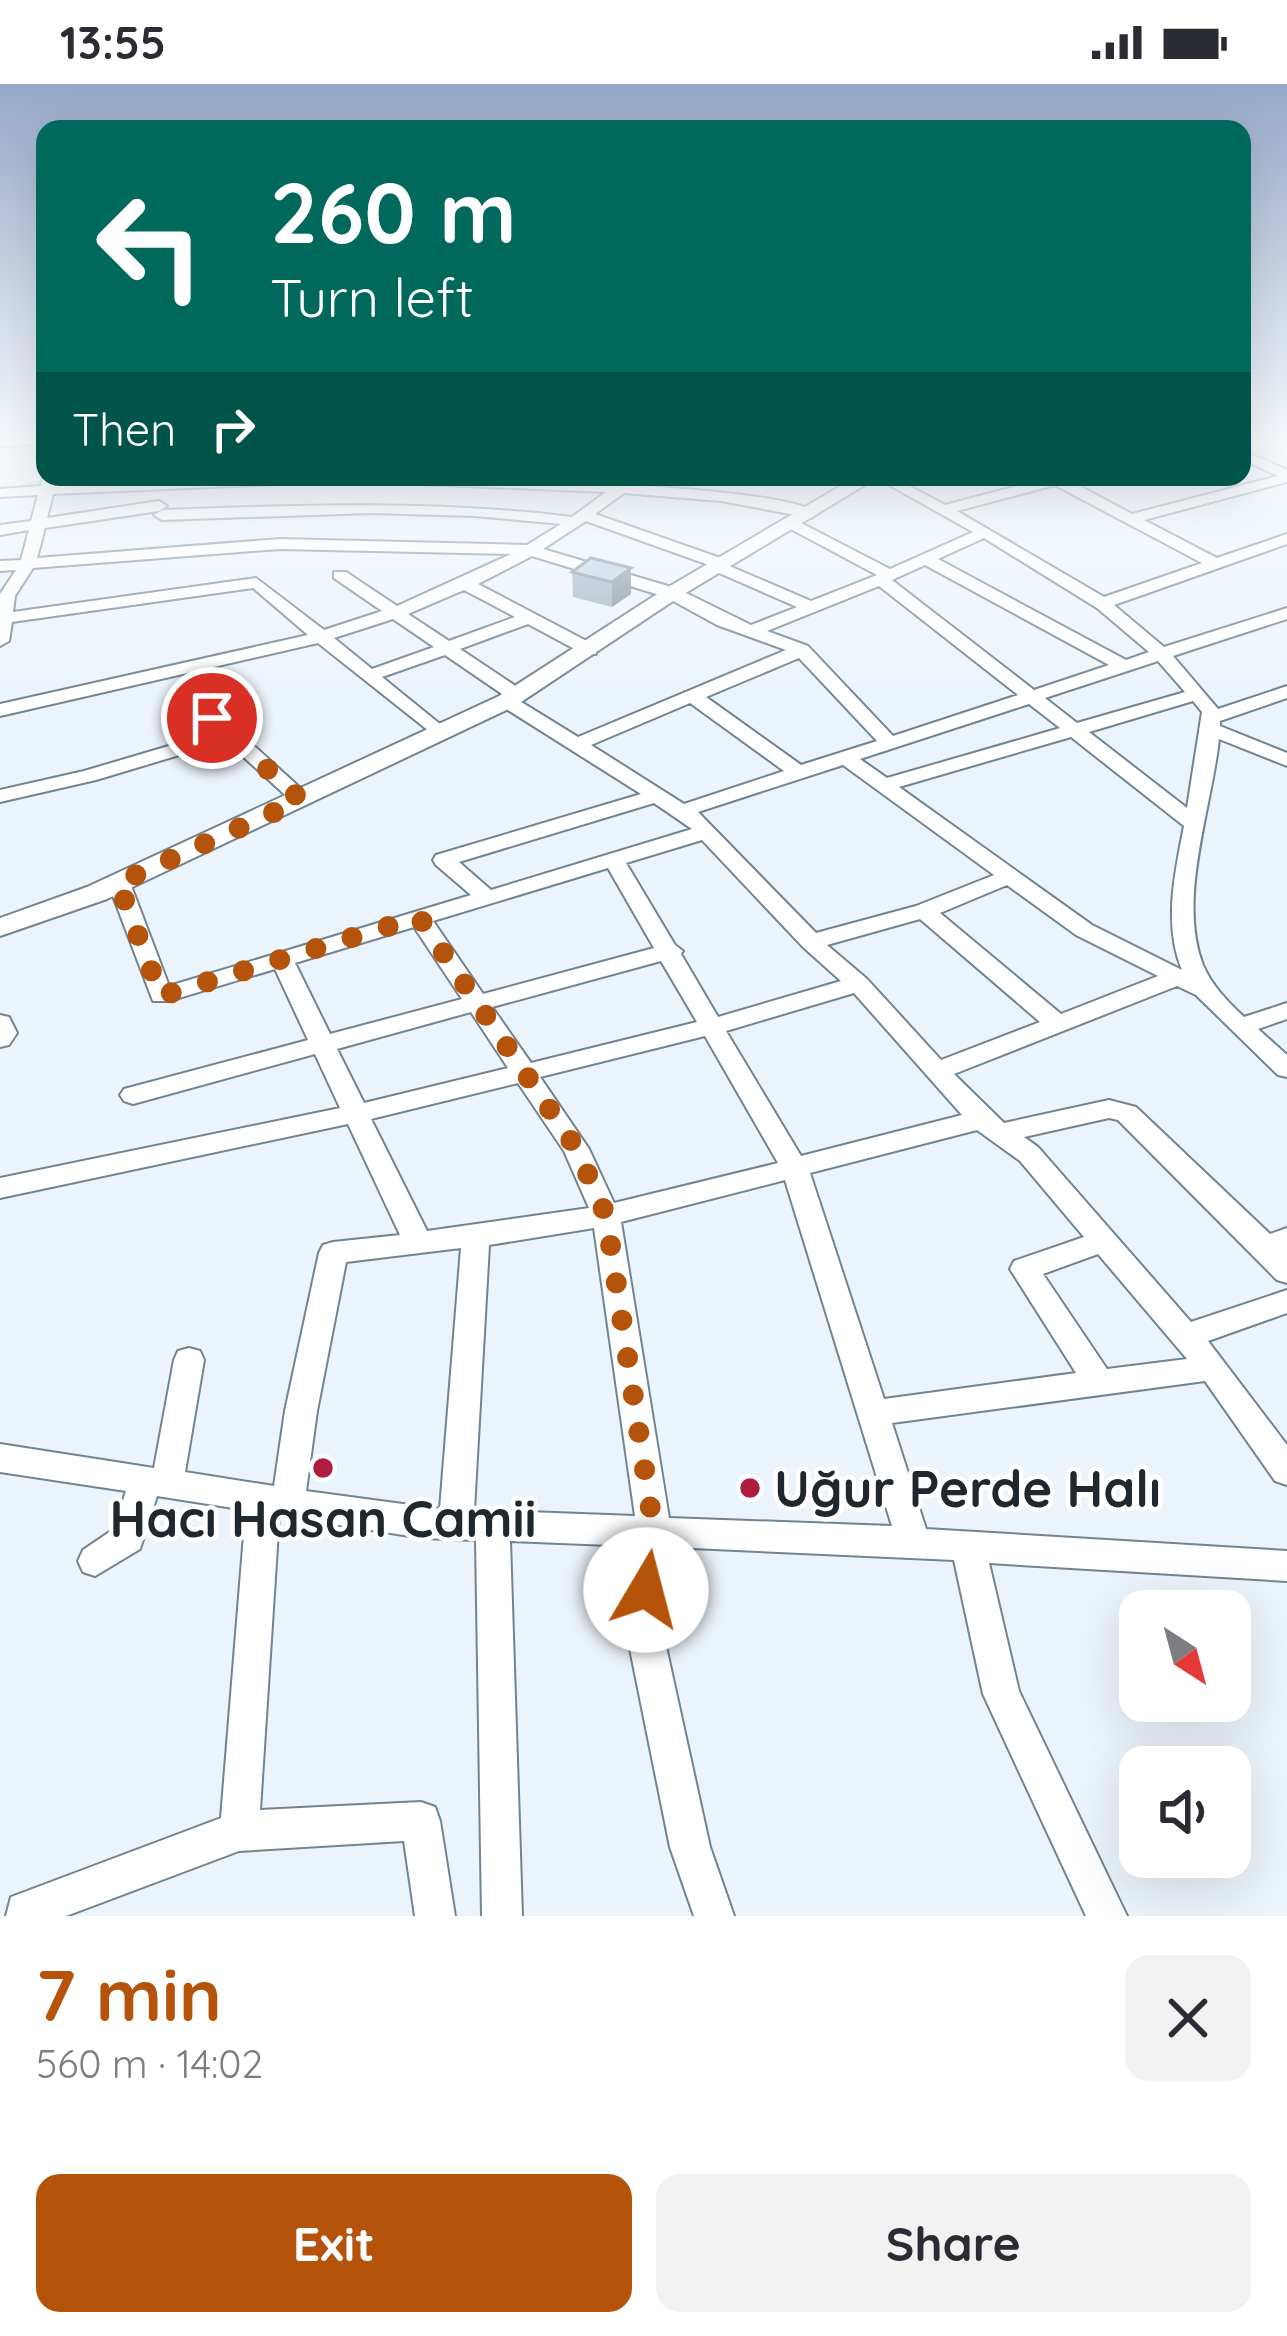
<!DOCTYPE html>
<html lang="en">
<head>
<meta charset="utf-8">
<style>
  body { margin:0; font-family:Quicksand,sans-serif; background:#f2f2f3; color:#2b2b33; height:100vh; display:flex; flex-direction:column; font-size:45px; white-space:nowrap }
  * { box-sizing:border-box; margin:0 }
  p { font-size:39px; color:#7c7c81 }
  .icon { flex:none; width:66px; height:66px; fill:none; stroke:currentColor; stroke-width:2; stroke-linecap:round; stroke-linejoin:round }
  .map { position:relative; height:1832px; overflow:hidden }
  .details { display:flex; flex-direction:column; background:#fff; flex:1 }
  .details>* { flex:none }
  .top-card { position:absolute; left:36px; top:36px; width:1215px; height:366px; border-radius:24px; box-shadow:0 12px 48px #0002; background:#00695c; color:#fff; overflow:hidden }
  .needle { width:78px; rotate:144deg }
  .controls { position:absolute; left:1119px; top:1506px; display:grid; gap:24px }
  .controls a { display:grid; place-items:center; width:132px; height:132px; border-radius:24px; background:#fff; box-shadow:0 12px 48px #0002; font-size:60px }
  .pin { position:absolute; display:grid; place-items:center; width:102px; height:102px; color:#fff; margin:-51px; border:6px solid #fff; border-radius:50%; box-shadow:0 3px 12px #0007 }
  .me { position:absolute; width:132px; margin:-66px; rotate:8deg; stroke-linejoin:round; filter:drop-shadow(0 0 9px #0008) }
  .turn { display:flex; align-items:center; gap:42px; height:252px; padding:0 36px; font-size:54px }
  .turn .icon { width:156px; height:156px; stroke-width:2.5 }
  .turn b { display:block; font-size:84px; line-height:102px }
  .then { display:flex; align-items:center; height:114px; padding:0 36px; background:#0003; gap:24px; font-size:45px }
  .round { display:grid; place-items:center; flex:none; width:126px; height:126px; border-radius:24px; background:#f2f2f3 }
  .head { display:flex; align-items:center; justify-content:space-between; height:204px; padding:0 36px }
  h1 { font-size:72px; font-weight:800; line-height:90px; color:#b45309 }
  .action { display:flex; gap:24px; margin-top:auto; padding:24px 36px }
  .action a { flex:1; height:138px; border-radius:24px; background:#b45309; color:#fff; font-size:48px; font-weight:800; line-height:138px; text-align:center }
  .action a+a { background:#f2f2f3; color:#2b2b33 }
  .status { display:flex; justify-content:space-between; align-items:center; height:84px; padding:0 60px; background:#fff; direction:ltr }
  .status svg { height:33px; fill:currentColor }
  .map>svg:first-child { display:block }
</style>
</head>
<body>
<div class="status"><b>13:55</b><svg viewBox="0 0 49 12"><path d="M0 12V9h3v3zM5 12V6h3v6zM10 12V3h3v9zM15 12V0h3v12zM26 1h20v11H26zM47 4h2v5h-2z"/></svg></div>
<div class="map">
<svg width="1287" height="1832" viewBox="0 0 1287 1832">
  <rect width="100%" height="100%" fill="#ecf4fb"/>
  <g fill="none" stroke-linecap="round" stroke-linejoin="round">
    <g stroke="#718493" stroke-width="4">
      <path id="minor" d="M45,354V359L0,363V355Z
        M1242,366L1287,386V398L1144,436L1217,474L1287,450V460L1114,521L1164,563L1287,524V535L1173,572L1218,625L1287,602V614L1220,637V642L1287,669V682L1219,655C1212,723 1177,815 1203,881C1212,902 1228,918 1244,933L1287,919V935L1258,945L1287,971V993L1278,991L1196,911L1177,902L954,990L1004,1039L1109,1016L1136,1023L1270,1150L1287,1144V1199L1277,1196L1118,1036L1109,1034L1024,1053L1038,1063L1191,1238L1287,1206V1229L1208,1257L1287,1361V1401L1275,1397L1205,1297L892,1339L926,1445L1287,1467V1497L989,1479L1019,1607L1127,1832H1086L983,1610L954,1476L669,1463L660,1535L710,1763L734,1832H694L670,1763L624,1535L635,1462L510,1457L522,1832H482L476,1456L423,1454L279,1432L260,1726L421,1718L435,1723L440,1737L455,1832H415L404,1757L239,1767L66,1832H6L11,1813L221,1734L246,1426L157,1412L140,1465L95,1492L83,1488L78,1477L83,1466L114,1445L126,1407L0,1388V1360L154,1384L174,1276L178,1267L189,1264L200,1267L204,1276L185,1388L274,1402L285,1327L319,1169L323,1161L333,1158L400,1151L348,1040L0,1114V1094L340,1024L315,970L133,1020L124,1017L120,1011L124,1005L308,956L275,885L169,917H153L108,799L119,792L130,799L169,902L471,811L436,781L433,776L436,771L641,710L500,621L498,617L505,612L445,571L382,593L446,645V653L439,655L318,559L0,632V620L308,551L253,504L12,538L9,557L0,562V510L16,486L0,487V477L21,476L29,446L0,451V441L31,437L38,411L0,413V405L40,402L45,390V393H57L55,401C264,385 477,387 685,405C717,408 794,414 819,429L811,434L721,417L624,409L595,430L726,476L727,481L811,517L877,491L787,443V437H797L890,485L973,448L875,393H893L945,421L1051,393H1076L1070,397L1132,430L1278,392L1242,375ZM350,397L606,408L572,433C436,416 299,421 162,426L154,431L162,436L371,429L475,432L561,440L527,461L280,455L37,474L45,444L159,427L167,422L159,417L47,434L53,410ZM1055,401L1202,479L1104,513L957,427ZM586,437L709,481L710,485L797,523L751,541L678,505L543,465ZM984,454L1097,524L1149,568L1126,576L938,475ZM280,465L511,470L397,522L346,488H334V494L382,527L324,546L256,494L13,528L15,512L33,484ZM532,472L666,513L717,541L786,566L578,653L518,616L525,611L523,607L460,565L528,540L584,570H596V562L478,500ZM925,481L1109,581L1034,606L892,496ZM879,502L1018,611L893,652L808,562L767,547ZM464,506L515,533L449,557L408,530ZM393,535L434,563L372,585L334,554ZM799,574L877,657L801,681L706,613ZM1158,577L1185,608L1077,639L1045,614ZM1193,617L1202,628L1187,724L1089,648ZM690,619L784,687L684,720L591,661ZM1029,620L1060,644L887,694L860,675ZM1071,653L1184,742C1175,788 1163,841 1182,886L1092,841L899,703ZM843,681L994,791L916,822L816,849L698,728ZM654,719L692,745L491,806L459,778ZM702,756L803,863L841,897L718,933L681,870L683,867L675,861L626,779ZM608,784L654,864L483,910L433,837ZM1007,801L1076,851L1158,892L1061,930L940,829ZM920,835L1040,938L941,976L867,895L827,861ZM414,843L462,915L330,950L295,879ZM661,877L697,938L531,979L492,923ZM854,909L962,1031L801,1072L726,947ZM471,928L508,984L364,1019L337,965ZM705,952L778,1079L614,1119L589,1065L540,993ZM518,999L564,1067L589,1124L427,1147L371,1035ZM977,1046L1020,1077L1084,1153L1014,1177L1010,1185L1076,1289L884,1315L810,1089ZM785,1096L892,1442L669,1434L621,1138ZM594,1144L635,1432L474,1426L489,1161ZM461,1164L440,1425L306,1407L317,1327L346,1178ZM1098,1170L1187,1275L1107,1285L1043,1190Z
        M212,628L219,630L308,711V719H294L226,657L96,696L0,718V706L84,687L216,648L203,634Z
        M0,931L9,933L17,949L9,961L0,963Z"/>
    </g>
    <g stroke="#718493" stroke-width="4">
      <path id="major" d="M856,393H878L679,513L515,622L107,815L0,852V834L87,803L499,612L665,505Z"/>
    </g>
    <use href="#minor" fill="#fff" fill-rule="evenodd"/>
    <use href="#major" fill="#fff" fill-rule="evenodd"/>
  </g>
  <path fill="#a3b5c3" d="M591,474L631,510L612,523L573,513L572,488Z"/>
  <path fill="#84949f" d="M631,484V510L612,523V498Z"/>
  <path fill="#bdd3e3" stroke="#84949f" stroke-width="3" d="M591,474L631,484L612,498L572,488Z"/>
  <linearGradient id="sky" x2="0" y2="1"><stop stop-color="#96a8c8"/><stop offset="0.58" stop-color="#f6fafd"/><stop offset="1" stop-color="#f6fafd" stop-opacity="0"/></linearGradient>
  <rect width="1287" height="610" fill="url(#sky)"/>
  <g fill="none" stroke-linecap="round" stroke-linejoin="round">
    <path stroke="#b45309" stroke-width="21" stroke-dasharray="0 37.8" d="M212,634L301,716L118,799L161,912L419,833L576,1064L606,1131L654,1448L646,1506"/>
  </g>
  <g fill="#b01c40" stroke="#fff" stroke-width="4.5">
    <circle cx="323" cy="1384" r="12"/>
    <circle cx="750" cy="1404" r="12"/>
  </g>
  <g text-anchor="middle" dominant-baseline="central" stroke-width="9" stroke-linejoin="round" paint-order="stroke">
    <g font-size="51" font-weight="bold" fill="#20282e" stroke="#fff" text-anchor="start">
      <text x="774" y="1404">Uğur Perde Halı</text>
      <text x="323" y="1434" text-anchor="middle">Hacı Hasan Camii</text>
    </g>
  </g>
</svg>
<div class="controls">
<a><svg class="needle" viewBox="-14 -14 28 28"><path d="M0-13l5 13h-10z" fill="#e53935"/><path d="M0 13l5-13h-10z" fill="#7c7c81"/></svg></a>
<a><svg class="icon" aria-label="sound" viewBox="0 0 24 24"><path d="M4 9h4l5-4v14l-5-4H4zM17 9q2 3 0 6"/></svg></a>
</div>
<div class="pin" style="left:212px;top:634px;background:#d93025"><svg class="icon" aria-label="arrive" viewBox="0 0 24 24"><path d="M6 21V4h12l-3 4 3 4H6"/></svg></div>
<svg class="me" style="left:646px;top:1506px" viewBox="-20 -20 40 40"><circle r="19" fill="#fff"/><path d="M0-13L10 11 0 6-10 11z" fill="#b45309"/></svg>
<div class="top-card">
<div class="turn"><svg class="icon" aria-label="left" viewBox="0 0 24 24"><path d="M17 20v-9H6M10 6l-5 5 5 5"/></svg><div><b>260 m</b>Turn left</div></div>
<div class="then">Then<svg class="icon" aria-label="right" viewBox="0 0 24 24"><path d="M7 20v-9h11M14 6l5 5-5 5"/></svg></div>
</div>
</div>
<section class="details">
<div class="head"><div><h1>7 min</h1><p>560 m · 14:02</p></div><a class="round"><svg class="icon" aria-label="close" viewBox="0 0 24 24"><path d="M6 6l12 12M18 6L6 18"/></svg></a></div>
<div class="action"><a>Exit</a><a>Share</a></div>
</section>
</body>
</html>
